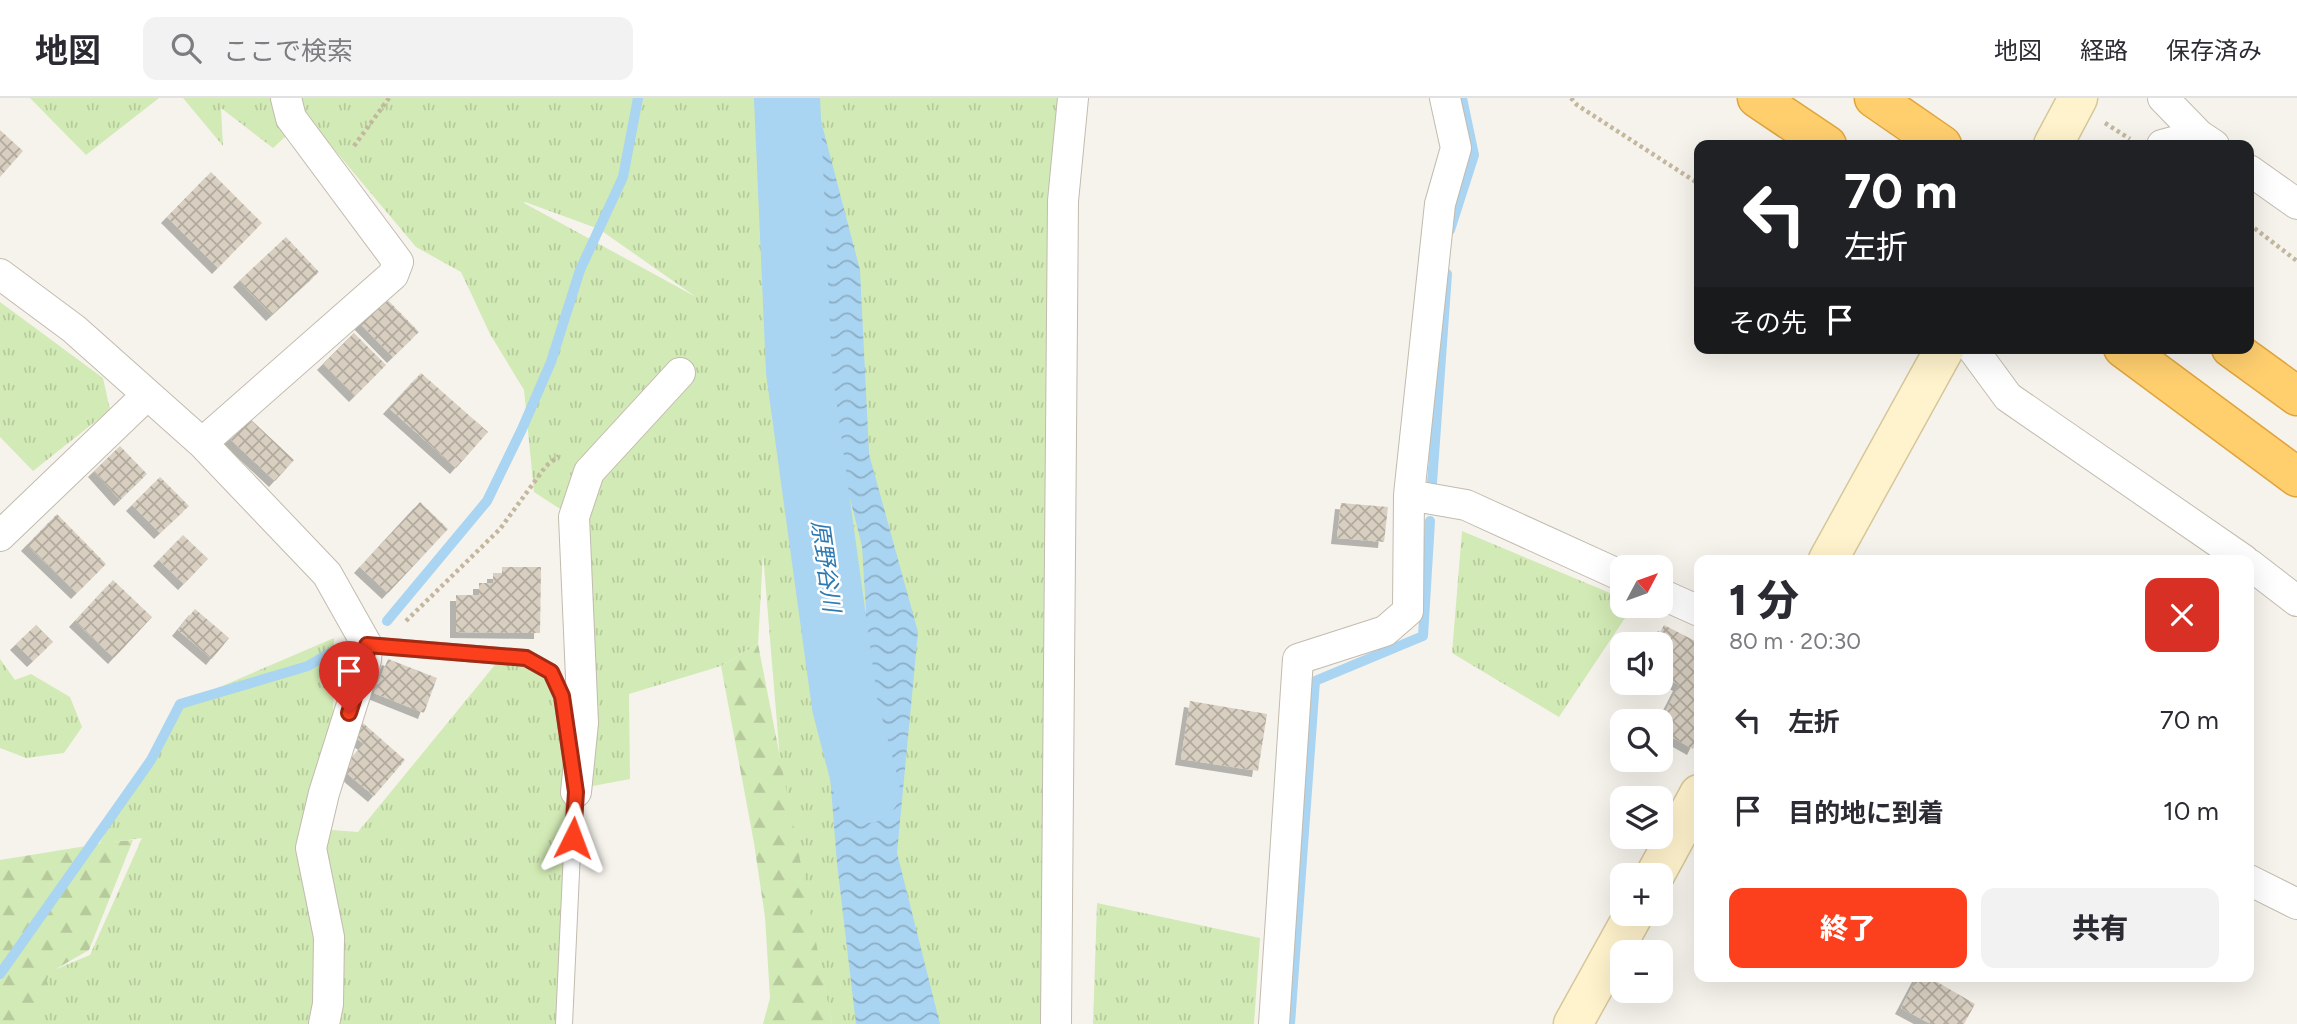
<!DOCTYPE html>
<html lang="ja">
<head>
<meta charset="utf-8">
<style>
  body { margin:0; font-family:Figtree,"Noto Sans JP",sans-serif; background:#f2f2f3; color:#2b2b33; height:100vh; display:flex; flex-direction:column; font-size:26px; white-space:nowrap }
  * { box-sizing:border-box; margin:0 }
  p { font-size:23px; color:#7c7c81 }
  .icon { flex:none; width:38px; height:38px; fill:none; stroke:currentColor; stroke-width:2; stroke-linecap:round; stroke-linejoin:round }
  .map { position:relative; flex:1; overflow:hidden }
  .panel { position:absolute; left:1694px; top:457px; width:560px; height:427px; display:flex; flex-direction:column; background:#fff; border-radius:14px; box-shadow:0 7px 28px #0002 }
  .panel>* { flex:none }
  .banner { position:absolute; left:1694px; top:42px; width:560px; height:214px; border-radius:14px; box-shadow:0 7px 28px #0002; background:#202124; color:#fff; overflow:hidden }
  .needle { width:46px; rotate:49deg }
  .fabs { position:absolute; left:1610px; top:457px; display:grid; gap:14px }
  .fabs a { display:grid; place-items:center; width:63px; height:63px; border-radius:14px; background:#fff; box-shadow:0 7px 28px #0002; font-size:35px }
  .pin { position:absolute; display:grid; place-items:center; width:60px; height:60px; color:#fff; margin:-72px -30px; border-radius:50% 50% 50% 0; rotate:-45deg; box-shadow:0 0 7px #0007 }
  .pin .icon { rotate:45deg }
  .me { position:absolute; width:77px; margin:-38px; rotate:3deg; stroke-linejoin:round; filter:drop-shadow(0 0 5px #0008) }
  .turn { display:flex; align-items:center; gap:24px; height:147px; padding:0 35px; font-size:32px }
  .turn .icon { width:91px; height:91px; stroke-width:2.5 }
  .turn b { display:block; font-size:49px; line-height:60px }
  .then { display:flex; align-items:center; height:66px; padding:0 35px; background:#0003; gap:14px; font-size:26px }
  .round { display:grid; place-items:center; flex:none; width:74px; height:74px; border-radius:14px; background:#f2f2f3 }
  .overview { display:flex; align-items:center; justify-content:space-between; height:119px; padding:0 35px }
  h1 { font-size:42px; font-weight:800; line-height:52px }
  .primary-button { display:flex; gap:14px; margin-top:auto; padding:14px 35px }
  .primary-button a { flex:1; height:80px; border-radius:14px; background:#fc3f1d; color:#fff; font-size:28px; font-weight:800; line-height:80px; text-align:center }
  .primary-button a+a { background:#f2f2f3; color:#2b2b33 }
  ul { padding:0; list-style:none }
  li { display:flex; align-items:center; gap:21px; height:91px; padding:0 35px }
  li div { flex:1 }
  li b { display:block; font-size:26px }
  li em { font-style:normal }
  header { display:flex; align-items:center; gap:42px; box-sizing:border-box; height:98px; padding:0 35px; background:#fff; border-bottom:2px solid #e1e1e2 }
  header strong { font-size:33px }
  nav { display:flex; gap:38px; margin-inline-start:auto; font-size:24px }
  .search { width:490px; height:63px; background:#f2f2f3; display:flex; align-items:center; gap:18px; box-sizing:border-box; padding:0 24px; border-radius:14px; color:#7c7c81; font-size:26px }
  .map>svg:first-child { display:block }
</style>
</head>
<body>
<header>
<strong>地図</strong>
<div class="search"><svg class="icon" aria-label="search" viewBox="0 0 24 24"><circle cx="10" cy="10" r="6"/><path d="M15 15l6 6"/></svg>ここで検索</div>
<nav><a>地図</a><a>経路</a><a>保存済み</a></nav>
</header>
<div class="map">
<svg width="2297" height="926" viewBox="0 0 2297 926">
  <defs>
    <pattern id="grass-tufts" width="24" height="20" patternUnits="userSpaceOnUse" patternTransform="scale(1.75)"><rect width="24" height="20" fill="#d2eab5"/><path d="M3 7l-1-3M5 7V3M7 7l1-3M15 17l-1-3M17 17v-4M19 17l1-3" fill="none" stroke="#b6ca9c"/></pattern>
    <pattern id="forest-firs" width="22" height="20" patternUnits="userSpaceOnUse" patternTransform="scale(1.75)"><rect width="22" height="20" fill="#d2eab5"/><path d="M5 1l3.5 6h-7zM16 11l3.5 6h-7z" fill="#b6ca9c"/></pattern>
    <pattern id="water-waves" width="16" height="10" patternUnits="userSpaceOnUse" patternTransform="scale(1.75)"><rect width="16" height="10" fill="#a9d4f2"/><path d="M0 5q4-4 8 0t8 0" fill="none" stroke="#8caec5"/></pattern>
    <pattern id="building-cross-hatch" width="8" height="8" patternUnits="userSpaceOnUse" patternTransform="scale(1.75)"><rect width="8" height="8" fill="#d8cfc1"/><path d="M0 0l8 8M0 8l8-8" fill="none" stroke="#b1aa9e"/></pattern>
    <filter id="shadow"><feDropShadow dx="-6" dy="6" stdDeviation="0" flood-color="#0004"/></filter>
  </defs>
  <rect width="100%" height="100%" fill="#f6f3ec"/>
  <path fill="url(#grass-tufts)" fill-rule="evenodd" d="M30,0H159L86,57Z
    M183,0H1075L1056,926H832L781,674L763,456L758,546L721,568L629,596L630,681L582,690L574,420L534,394L524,292L490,236L461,174L416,149L307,19L273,50L221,10L223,48ZM525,104L599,131L696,199L524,105Z
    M0,204L103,280L110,312L33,373L0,339Z
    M1462,433L1622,500V508H1633L1559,619L1452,555Z
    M334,540L332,732L358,734L503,557L551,574L576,694L563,926H31L44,876L90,857L142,740L99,746L180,606Z
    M0,561L15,582L31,576L70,599L82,629L64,655L26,660L0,650Z
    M1097,805L1260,840L1254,926H1093Z"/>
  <path fill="url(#forest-firs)" d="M758,546L832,926H763L770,900L765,819L754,745L721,568Z
    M133,742L89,852L49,875L34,926H0V762L111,744Z"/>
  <path fill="url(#water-waves)" d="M761,0H815L860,172L869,356L918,534L897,755L940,926H856L837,765L829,665L866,512L862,448L795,182Z"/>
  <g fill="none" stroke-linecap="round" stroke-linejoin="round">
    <path stroke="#a9d4f2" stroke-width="10" d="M1450,132L1474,57L1462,0
      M1432,385L1447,176
      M387,523L487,403L522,331L551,264L580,172L623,79L638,0
      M0,876L151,662L180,606L308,568L333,553
      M1290,926L1315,583L1423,538L1430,423"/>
    <path stroke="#a9d4f2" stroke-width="66" d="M787,0L799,273L845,608L867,692"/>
  </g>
  <path fill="url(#building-cross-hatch)" filter="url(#shadow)" d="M0,32L23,53L0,79Z
    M211,74L262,125L218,170L167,119Z
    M286,139L319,174L272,217L239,183Z
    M380,194L419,234L393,259L354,219Z
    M354,235L386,267L355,298L323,266Z
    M421,275L488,334L456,370L389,310Z
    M248,319L294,362L275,383L229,340Z
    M120,348L147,376L120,402L94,373Z
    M160,379L189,408L160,435L132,407Z
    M420,404L448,431L388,495L360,469Z
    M1341,405L1388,409L1384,444L1337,440Z
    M57,416L106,466L77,495L27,447Z
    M183,437L208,461L184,486L159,462Z
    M502,469H541L540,535L456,534V497H479V485H493V475H502Z
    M113,482L152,519L114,560L75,523Z
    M195,511L229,540L212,561L178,532Z
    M36,527L53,544L33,563L16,546Z
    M1664,527L1699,545V639L1693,651L1661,633V622L1679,587L1661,577V546H1654Z
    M388,561L437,580L424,615L374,595Z
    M1190,603L1267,616L1258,673L1181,661Z
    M363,625L405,662L374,698L342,671L364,646L352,637Z
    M1918,878H1927L1975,906L1964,926H1931L1901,910Z"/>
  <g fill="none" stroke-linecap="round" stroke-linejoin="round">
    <g stroke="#c2bbae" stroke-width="18">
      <path id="lane" d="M367,547L526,560L551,574L562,598L570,653
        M564,926L575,689"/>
    </g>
    <g stroke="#c2bbae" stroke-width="32">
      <path id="street" d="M2163,0L2199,37L2214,47
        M2162,47L2199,37
        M2249,72L2297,106
        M0,176L74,231L202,345L327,476L367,547L366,562L324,695L311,750L329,839L328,906L324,926
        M1972,250L2008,299L2244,462
        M202,345L393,177L398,164L291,20L286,0
        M1409,397L1466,407L1622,478
        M0,438L147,297
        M2249,466L2297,503
        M1661,496L1699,513
        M576,694L583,625L574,419L589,374L680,275
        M2249,782L2297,806
        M1056,926L1063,103L1073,0
        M1274,926L1298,561L1385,533L1408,513L1409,397L1440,106L1456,50L1445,0"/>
    </g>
    <g stroke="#d6c79b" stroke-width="41">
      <path id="secondary" d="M2053,47L2078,0
        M1828,462L1945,250
        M1655,777L1699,696
        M1573,926L1634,816"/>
    </g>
    <g stroke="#e0a43c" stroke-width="41">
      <path id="highway" d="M1757,0L1827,47
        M1874,0L1942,47
        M2123,250L2297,379
        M2231,250L2297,298"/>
    </g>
    <path stroke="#c4b79f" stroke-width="4.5" stroke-dasharray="3.5 3.5" stroke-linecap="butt" d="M1571,0L1577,7L1699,86
      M2105,25L2130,41
      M354,48L389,0
      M2249,126L2297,163
      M406,523L500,431L546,368L559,358"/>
    <use href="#lane" stroke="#fff" stroke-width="16"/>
    <use href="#street" stroke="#fff" stroke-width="30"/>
    <use href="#secondary" stroke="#fff3cd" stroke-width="38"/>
    <use href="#highway" stroke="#ffcf6e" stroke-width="38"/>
  </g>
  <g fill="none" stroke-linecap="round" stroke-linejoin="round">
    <g stroke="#a42913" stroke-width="18">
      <path id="route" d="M349,615L366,562L367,547L526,560L551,574L562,598L576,694L573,740"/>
    </g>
    <use href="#route" stroke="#fc3f1d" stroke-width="12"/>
  </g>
  <g text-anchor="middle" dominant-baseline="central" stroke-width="5" stroke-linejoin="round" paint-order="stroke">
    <g font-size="23" font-style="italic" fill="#2e7ab2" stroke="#fff">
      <text transform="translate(826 468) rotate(82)">原野谷川</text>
    </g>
  </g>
</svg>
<div class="fabs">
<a><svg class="needle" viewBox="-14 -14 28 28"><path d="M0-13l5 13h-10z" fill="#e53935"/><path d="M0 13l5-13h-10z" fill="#7c7c81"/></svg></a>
<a><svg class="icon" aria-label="sound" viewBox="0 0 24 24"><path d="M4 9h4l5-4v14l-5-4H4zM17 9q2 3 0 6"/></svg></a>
<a><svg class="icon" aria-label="search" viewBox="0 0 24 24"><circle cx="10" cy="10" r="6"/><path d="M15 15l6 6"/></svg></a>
<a><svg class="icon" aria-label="layers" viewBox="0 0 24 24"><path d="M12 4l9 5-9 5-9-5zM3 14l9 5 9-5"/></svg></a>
<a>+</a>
<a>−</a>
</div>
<div class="pin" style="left:349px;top:615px;background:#d93025"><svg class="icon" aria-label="arrive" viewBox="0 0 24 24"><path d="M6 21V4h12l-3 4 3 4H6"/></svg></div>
<svg class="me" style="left:573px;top:740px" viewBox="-20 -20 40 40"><path d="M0-17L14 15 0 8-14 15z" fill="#fc3f1d" stroke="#fff" stroke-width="4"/></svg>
<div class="banner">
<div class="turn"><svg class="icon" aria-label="left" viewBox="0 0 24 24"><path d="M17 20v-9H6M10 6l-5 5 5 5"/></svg><div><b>70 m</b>左折</div></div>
<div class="then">その先<svg class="icon" aria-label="arrive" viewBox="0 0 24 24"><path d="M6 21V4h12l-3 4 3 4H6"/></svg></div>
</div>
<section class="panel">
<div class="overview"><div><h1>1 分</h1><p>80 m · 20:30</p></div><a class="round" style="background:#d93025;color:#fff"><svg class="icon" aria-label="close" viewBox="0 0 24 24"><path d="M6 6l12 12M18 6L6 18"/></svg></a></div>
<ul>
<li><svg class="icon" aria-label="left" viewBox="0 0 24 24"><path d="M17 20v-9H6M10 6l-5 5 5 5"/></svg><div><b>左折</b></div><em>70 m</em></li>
<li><svg class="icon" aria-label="arrive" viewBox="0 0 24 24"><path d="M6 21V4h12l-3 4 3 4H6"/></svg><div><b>目的地に到着</b></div><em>10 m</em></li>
</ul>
<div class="primary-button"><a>終了</a><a>共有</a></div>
</section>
</div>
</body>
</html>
